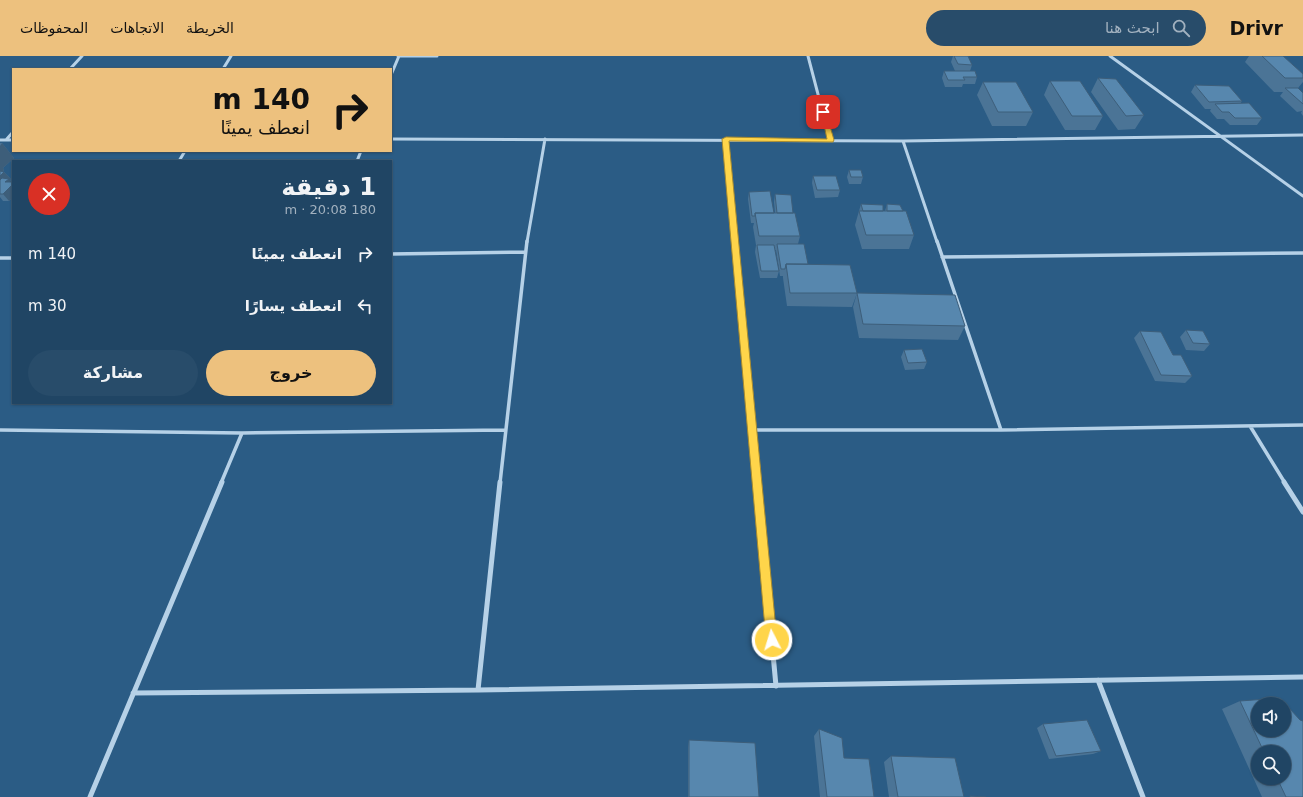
<!DOCTYPE html>
<html lang="ar">
<head>
<meta charset="utf-8">
<style>
  body { margin:0; font-family:"DejaVu Sans",Vazirmatn,sans-serif; background:#284c6a; color:#f1f3f6; direction:rtl; height:100vh; display:flex; flex-direction:column; font-size:15px; white-space:nowrap }
  * { box-sizing:border-box; margin:0 }
  p { font-size:13px; color:#a2b1bf }
  .icon { flex:none; width:22px; height:22px; fill:none; stroke:currentColor; stroke-width:2; stroke-linecap:round; stroke-linejoin:round }
  .map { position:relative; flex:1; overflow:hidden; direction:ltr }
  .panel { position:absolute; left:12px; top:104px; width:380px; height:244px; display:flex; flex-direction:column; background:#204564; border-radius:0px; box-shadow:0 1px 3px #0004,0 0 0 1px #3d5d78; direction:rtl }
  .panel>* { flex:none }
  .guide { position:absolute; left:12px; top:12px; width:380px; height:84px; border-radius:0px; box-shadow:0 1px 3px #0004,0 0 0 1px #3d5d78; direction:rtl; background:#edc17e; color:#111; overflow:hidden }
  .tools { position:absolute; left:1251px; top:641px; display:grid; gap:8px }
  .tools a { display:grid; place-items:center; width:40px; height:40px; border-radius:50%; background:#204564; box-shadow:0 1px 3px #0004,0 0 0 1px #3d5d78; font-size:20px }
  .pin { position:absolute; display:grid; place-items:center; width:34px; height:34px; color:#fff; margin:-17px; border-radius:8px; box-shadow:0 2px 6px #0006 }
  .me { position:absolute; width:44px; margin:-22px; rotate:355deg; stroke-linejoin:round; filter:drop-shadow(0 0 3px #0008) }
  .turn { display:flex; align-items:center; gap:14px; height:84px; padding:0 16px; font-size:18px }
  .turn .icon { width:52px; height:52px; stroke-width:2.5 }
  .turn b { display:block; font-size:28px; line-height:34px }
  .round { display:grid; place-items:center; flex:none; width:42px; height:42px; border-radius:21px; background:#284c6a }
  .head { display:flex; align-items:center; justify-content:space-between; height:68px; padding:0 16px }
  h1 { font-size:24px; font-weight:800; line-height:30px }
  .cta { display:flex; gap:8px; margin-top:auto; padding:8px 16px }
  .cta a { flex:1; height:46px; border-radius:24px; background:#edc17e; color:#111; font-size:16px; font-weight:800; line-height:46px; text-align:center }
  .cta a+a { background:#284c6a; color:#f1f3f6 }
  ul { padding:0; list-style:none }
  li { display:flex; align-items:center; gap:12px; height:52px; padding:0 16px }
  li div { flex:1 }
  li b { display:block; font-size:15px }
  li em { font-style:normal }
  header { display:flex; align-items:center; gap:24px; box-sizing:border-box; height:56px; padding:0 20px; background:#edc17e; color:#111 }
  header strong { font-size:19px }
  nav { display:flex; gap:22px; margin-inline-start:auto; font-size:14px }
  .search { width:280px; height:36px; background:#284c6a; display:flex; align-items:center; gap:10px; box-sizing:border-box; padding:0 14px; border-radius:22px; color:#a2b1bf; font-size:15px }
  .map>svg:first-child { display:block }
</style>
</head>
<body>
<header>
<strong>Drivr</strong>
<div class="search"><svg class="icon" aria-label="search" viewBox="0 0 24 24"><circle cx="10" cy="10" r="6"/><path d="M15 15l6 6"/></svg>ابحث هنا</div>
<nav><a>الخريطة</a><a>الاتجاهات</a><a>المحفوظات</a></nav>
</header>
<div class="map">
<svg width="1303" height="741" viewBox="0 0 1303 741">
  <rect width="100%" height="100%" fill="#2b5c85"/>
  <g fill="none" stroke-linecap="round" stroke-linejoin="round">
    <path stroke="#b6d1e7" stroke-width="3" d="M398,0H437
      M808,0L830,84
      M1110,0L1303,140
      M70,13L82,0
      M223,13L231,0
      M391,19L399,0
      M391,83L903,85L1303,79
      M726,83L735,186
      M0,84H13
      M6,84L13,76
      M903,85L937,186
      M179,105L185,95
      M357,105L361,95
      M527,186L545,83"/>
    <path stroke="#b6d1e7" stroke-width="3.5" d="M735,185L757,427
      M937,185L1001,374
      M391,198L525,196
      M942,201L1303,197
      M0,202H13
      M1250,370L1285,427
      M0,374L242,377L506,374
      M752,374H1001L1303,369
      M221,427L242,377
      M500,427L527,185"/>
    <path stroke="#b6d1e7" stroke-width="5" d="M757,426L776,630
      M1284,426L1303,456
      M1098,624L1143,741
      M478,634L500,426
      M133,637L478,634L1303,621
      M90,741L222,426"/>
  </g>
  <path fill="#4b7496" fill-rule="evenodd" d="M953,0H968L972,9L970,15L977,21L975,28H963L962,31H945L942,22L944,15H955L951,6Z
    M1249,0H1283L1303,18V26L1298,32L1303,37V60L1301,57L1302,55L1297,56L1280,40L1283,36H1274L1245,6Z
    M1098,22L1144,59L1135,73L1118,74L1091,36Z
    M1050,25L1103,60L1095,74H1065L1044,39Z
    M983,26L1033,56L1026,70H992L977,39Z
    M1195,29L1242,45L1240,48L1262,62L1257,69H1230L1224,63H1217L1210,55L1211,53H1205L1191,36Z
    M0,87H2L14,102L3,112L4,114L2,116H4L11,123L10,124L12,126H13V142L9,145H3L0,141Z
    M849,114L863,121L861,128H849L847,121Z
    M813,120L840,134L838,141L815,142L812,127Z
    M749,136L774,157H775L774,146L775,138L793,157L800,180L798,188L808,208L857,237L852,251L787,250L783,222V220H780L776,194H775L779,215L777,222H760L755,196L756,189L753,171L754,167H751L748,143Z
    M861,148L883,155H885L887,148L914,179L909,193H862L855,169Z
    M857,237L965,270L958,284L859,282L853,251Z
    M1186,274L1210,288L1204,295L1186,294L1180,281Z
    M1140,275L1173,299L1192,320L1185,327L1155,325L1134,282Z
    M904,294L927,306L924,313L905,314L901,301Z
    M1240,645L1300,664L1303,741H1262L1222,653ZM1258,696H1284V722H1258Z
    M1043,668L1101,695L1093,698L1049,703L1037,672Z
    M819,673L844,702L874,741H820L814,680Z
    M689,684L759,741H688V691Z
    M891,700L964,741H889L884,706Z"/>
  <path fill="#3d5e7a" d="M2,87L14,102L3,112L4,114L2,116H0V90Z
    M4,116L11,123L10,124L13,128V142L9,145L3,138L0,128V120Z"/>
  <path fill="#5787ae" stroke="#3d5e7a" fill-rule="evenodd" d="M954,0H968L972,9L958,8Z
    M1262,0H1283L1303,18V22H1285Z
    M944,15H975L977,21H963L965,24H948Z
    M1098,22L1116,23L1144,59L1126,60Z
    M1050,25H1080L1103,60H1072Z
    M983,26H1016L1033,56H998Z
    M1195,29L1229,30L1242,45L1209,46Z
    M1285,32H1298L1303,37V48Z
    M1249,47L1262,62H1235L1229,56H1222L1215,48Z
    M849,114H861L863,121H851Z
    M0,115L4,116L0,120Z
    M813,120H836L840,134H817Z
    M2,122L9,123L5,126H13V128L3,138H0V124Z
    M770,135L774,157H755V160H752L749,136Z
    M775,138L791,139L793,157H777Z
    M861,148L883,149V155H863Z
    M887,148L900,149L903,155H887Z
    M859,155H906L914,179H866Z
    M755,157H795L800,180H759Z
    M777,188H804L808,208H786L785,213H781Z
    M757,189H774L779,215H761Z
    M786,208L850,209L857,237H790Z
    M857,237L955,239L965,270L863,268Z
    M1186,274L1203,275L1210,288L1193,287Z
    M1140,275L1161,276L1173,299H1181L1192,320L1161,319Z
    M922,293L927,306L908,307L904,294Z
    M1280,642L1300,664L1303,665V741H1286L1277,722H1284V696H1264L1240,645ZM1258,648H1284V674H1258Z
    M1087,664L1101,695L1056,700L1043,668Z
    M819,673L842,682L844,702L869,703L874,741H827Z
    M689,684L755,687L759,741H689Z
    M891,700L955,702L964,741H898Z
    M970,740L986,741H970Z"/>
  <path fill="#ffd54a" stroke="#a68a30" d="M821,55L826,56L834,84L833,86L729,85L777,584L776,588L772,590L768,588L766,584L722,83L726,81L827,83Z"/>
</svg>
<div class="tools">
<a><svg class="icon" aria-label="sound" viewBox="0 0 24 24"><path d="M4 9h4l5-4v14l-5-4H4zM17 9q2 3 0 6"/></svg></a>
<a><svg class="icon" aria-label="search" viewBox="0 0 24 24"><circle cx="10" cy="10" r="6"/><path d="M15 15l6 6"/></svg></a>
</div>
<div class="pin" style="left:823px;top:56px;background:#d93025"><svg class="icon" aria-label="arrive" viewBox="0 0 24 24"><path d="M6 21V4h12l-3 4 3 4H6"/></svg></div>
<svg class="me" style="left:772px;top:584px" viewBox="-20 -20 40 40"><circle r="17" fill="#ffd54a" stroke="#fff" stroke-width="3"/><path d="M0-11L8 9 0 5-8 9z" fill="#fff"/></svg>
<div class="guide">
<div class="turn"><svg class="icon" aria-label="right" viewBox="0 0 24 24"><path d="M7 20v-9h11M14 6l5 5-5 5"/></svg><div><b>140 m</b>انعطف يمينًا</div></div>
</div>
<section class="panel">
<div class="head"><div><h1>1 دقيقة</h1><p>180 m · 20:08</p></div><a class="round" style="background:#d93025;color:#fff"><svg class="icon" aria-label="close" viewBox="0 0 24 24"><path d="M6 6l12 12M18 6L6 18"/></svg></a></div>
<ul>
<li><svg class="icon" aria-label="right" viewBox="0 0 24 24"><path d="M7 20v-9h11M14 6l5 5-5 5"/></svg><div><b>انعطف يمينًا</b></div><em>140 m</em></li>
<li><svg class="icon" aria-label="left" viewBox="0 0 24 24"><path d="M17 20v-9H6M10 6l-5 5 5 5"/></svg><div><b>انعطف يسارًا</b></div><em>30 m</em></li>
</ul>
<div class="cta"><a>خروج</a><a>مشاركة</a></div>
</section>
</div>
</body>
</html>
